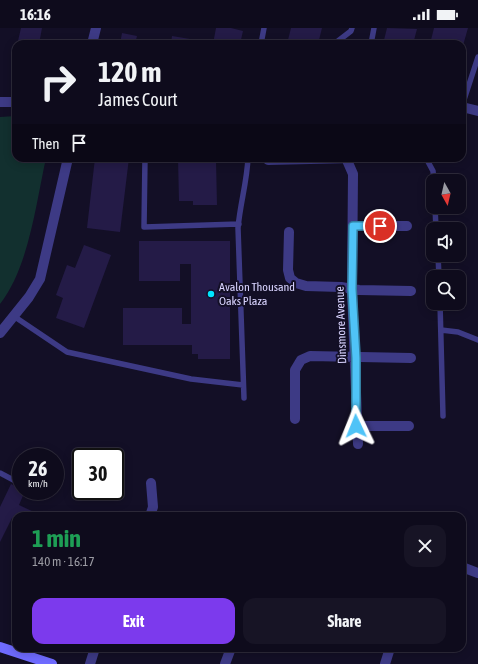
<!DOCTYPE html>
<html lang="en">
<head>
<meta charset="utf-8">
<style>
  body { margin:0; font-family:"Asap Condensed",sans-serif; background:#171425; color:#f1f3f6; height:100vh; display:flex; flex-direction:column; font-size:15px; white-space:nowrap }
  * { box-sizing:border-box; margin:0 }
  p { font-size:13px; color:#9b9ba3 }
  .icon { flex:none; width:22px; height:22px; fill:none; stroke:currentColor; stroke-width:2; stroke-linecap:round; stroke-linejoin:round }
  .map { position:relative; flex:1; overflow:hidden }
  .details { position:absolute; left:12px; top:484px; width:454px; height:140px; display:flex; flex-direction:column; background:#0e0b1c; border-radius:12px; box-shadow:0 2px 10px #0003,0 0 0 1px #2e2b3b }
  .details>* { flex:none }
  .banner { position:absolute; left:12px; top:12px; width:454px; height:122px; border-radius:12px; box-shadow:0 2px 10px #0003,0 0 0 1px #2e2b3b; background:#0e0b1c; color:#f1f3f6; overflow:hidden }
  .needle { width:26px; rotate:172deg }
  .fabs { position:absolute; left:426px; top:146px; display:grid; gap:8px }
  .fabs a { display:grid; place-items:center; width:40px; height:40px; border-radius:8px; background:#0e0b1c; box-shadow:0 2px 10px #0003,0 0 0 1px #2e2b3b; font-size:20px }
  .speed { position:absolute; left:12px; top:420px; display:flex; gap:8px; font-size:20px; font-weight:700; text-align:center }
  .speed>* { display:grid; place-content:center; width:52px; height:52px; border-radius:50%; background:#0e0b1c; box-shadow:0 2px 10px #0003,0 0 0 1px #2e2b3b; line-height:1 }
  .speed small { font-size:10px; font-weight:400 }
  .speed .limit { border:2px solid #111; border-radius:6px; background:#fff; color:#111 }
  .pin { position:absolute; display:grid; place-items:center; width:34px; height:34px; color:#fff; margin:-17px; border:2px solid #fff; border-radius:50%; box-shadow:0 1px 4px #0007 }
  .me { position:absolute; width:44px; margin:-22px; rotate:358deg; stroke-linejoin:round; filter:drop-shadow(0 0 3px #0008) }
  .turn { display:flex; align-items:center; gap:14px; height:84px; padding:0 20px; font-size:18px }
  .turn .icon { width:52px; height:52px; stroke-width:2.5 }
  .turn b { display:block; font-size:28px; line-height:34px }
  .then { display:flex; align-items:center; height:38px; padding:0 20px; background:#0003; gap:8px; font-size:15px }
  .round { display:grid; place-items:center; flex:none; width:42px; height:42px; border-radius:12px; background:#171425 }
  .overview { display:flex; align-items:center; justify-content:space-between; height:68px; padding:0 20px }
  h1 { font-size:24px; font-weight:700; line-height:30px; color:#1e9e55 }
  .primary-button { display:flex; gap:8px; margin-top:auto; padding:8px 20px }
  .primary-button a { flex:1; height:46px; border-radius:12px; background:#7c3aed; color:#fff; font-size:16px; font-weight:700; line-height:46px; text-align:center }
  .primary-button a+a { background:#171425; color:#f1f3f6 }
  .status { display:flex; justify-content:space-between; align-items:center; height:28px; padding:0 20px; background:#0e0b1c; direction:ltr }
  .status svg { height:11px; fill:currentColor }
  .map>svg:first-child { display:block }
</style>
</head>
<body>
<div class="status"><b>16:16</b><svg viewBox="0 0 49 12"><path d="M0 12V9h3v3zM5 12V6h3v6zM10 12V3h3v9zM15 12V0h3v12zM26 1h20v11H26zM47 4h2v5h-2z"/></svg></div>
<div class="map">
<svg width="478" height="636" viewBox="0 0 478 636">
  <rect width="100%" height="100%" fill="#130f26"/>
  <path fill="#12302f" d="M16,88V130H46C36,175 29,239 0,276V89Z"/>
  <path fill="#241b47" d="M21,0H42L39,16H22V14L18,13Z
    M216,0H231L243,3L240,16H213Z
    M291,0H322L318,16H287Z
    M387,0L417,1L413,16H383Z
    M434,0H468L462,21V16H430Z
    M122,5L137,8L135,16H120Z
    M172,8L196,12L195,16H171Z
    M95,130H129L120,204L87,200Z
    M178,130H237V131L216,132L217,177H193V173H179Z
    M139,213H230V331H198V326H192V317H123V280H182V296H191V236H180V253H139Z
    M84,217L111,227L84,300L56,290L63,270L56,267L67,237L75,240Z
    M11,456L21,461V463H25L19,477L36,485L34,488H16V492L12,490L0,514V479Z"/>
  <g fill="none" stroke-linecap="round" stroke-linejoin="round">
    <path stroke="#3d3a85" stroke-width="5.5" d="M261,16L264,0
      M338,16V13L351,3L352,0
      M371,16L374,0
      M462,78L478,29
      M145,130L144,199L239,196
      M426,130L433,143L434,153
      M435,179L436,201
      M438,227L439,249
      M440,275L443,388
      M15,289L67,324L191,351L243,357
      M441,302L458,304L478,312
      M244,370L238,200C240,176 247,154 248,130
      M0,445L21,456
      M34,463L44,469"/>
    <path stroke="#3d3a85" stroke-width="10" d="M0,74H16
      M462,79L478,83
      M346,130L353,146L352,261L358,416
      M268,132L352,130
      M353,198H407
      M289,204L288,242L290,250L296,255L306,258L341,259L359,262L411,263
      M295,391V342L301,332L310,328L411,330
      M356,398H409
      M150,488L153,479L151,455
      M462,539L478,545
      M90,636L95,620
      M225,636L231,620
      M385,636L390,620"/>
    <path stroke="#3d3a85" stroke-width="10" d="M92,16L96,0
      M0,305L29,269L40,251L68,130"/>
    <path stroke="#6f6bff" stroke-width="10" d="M0,619L52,636"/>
  </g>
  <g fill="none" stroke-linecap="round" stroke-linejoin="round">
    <g stroke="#337fa1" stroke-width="10">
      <path id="route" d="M356,398V330L352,261L353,198H380"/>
    </g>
    <use href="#route" stroke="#4fc3f7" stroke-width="7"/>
  </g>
  <circle fill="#00e5ff" stroke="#130f26" stroke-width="1.5" cx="211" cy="266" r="4"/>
  <g text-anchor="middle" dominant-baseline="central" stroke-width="4" stroke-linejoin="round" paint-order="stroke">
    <g font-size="12" fill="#d9d4ff" stroke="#130f26" text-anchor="start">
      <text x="219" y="259">Avalon Thousand<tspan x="219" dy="14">Oaks Plaza</tspan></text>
    </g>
    <g font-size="12" fill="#d9d4ff" stroke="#130f26">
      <text transform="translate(341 297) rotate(-92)">Dinsmore Avenue</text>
    </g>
  </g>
</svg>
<div class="fabs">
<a><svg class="needle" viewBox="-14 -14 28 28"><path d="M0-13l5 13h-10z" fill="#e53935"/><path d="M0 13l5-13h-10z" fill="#9b9ba3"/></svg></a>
<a><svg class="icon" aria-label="sound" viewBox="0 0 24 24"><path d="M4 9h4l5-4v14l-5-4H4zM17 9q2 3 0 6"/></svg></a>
<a><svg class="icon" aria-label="search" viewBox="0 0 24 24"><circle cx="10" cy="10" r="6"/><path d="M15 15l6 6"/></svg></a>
</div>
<div class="speed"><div>26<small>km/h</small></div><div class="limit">30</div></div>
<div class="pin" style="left:380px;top:198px;background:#d93025"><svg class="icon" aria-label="arrive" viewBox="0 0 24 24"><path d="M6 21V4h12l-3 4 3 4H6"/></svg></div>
<svg class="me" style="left:356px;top:398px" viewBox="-20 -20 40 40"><path d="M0-17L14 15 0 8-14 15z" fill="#4fc3f7" stroke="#fff" stroke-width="4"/></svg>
<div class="banner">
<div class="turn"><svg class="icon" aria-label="right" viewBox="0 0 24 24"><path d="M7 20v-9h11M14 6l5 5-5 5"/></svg><div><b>120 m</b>James Court</div></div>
<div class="then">Then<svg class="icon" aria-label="arrive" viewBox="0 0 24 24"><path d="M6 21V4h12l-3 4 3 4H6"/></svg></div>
</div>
<section class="details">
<div class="overview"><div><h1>1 min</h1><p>140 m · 16:17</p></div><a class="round"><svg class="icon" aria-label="close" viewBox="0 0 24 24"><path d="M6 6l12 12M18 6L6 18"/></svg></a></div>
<div class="primary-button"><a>Exit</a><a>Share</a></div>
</section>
</div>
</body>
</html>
